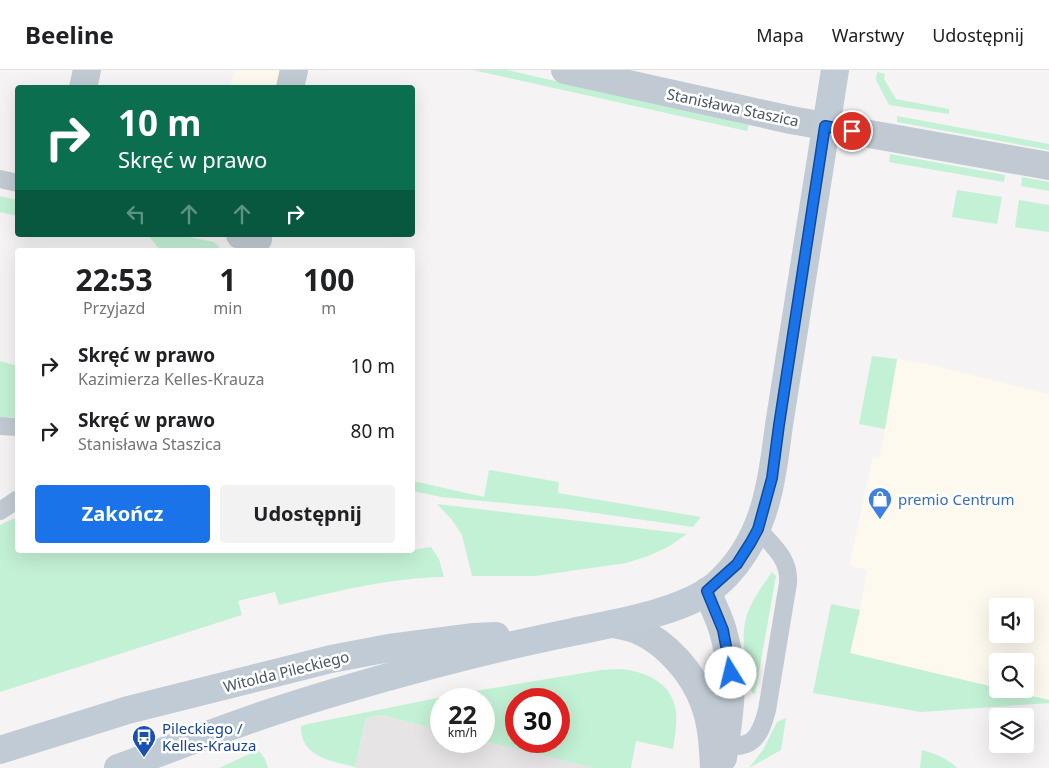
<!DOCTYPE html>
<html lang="pl">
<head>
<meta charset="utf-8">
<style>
  body { margin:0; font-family:"Noto Sans",sans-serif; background:#f2f2f2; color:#202124; height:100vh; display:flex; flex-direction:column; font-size:19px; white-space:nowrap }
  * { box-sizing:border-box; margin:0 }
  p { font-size:16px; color:#757577 }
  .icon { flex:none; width:28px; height:28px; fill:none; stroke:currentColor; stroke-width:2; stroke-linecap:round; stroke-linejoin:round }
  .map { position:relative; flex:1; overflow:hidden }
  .drawer { position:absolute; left:15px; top:178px; width:400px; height:305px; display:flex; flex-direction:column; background:#fff; border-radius:5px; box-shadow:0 5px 20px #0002 }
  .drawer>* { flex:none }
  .hud { position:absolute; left:15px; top:15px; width:400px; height:152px; border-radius:5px; box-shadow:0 5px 20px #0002; background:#0b6e4f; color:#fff; overflow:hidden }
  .buttons { position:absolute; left:989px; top:528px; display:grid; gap:10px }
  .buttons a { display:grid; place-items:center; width:45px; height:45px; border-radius:5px; background:#fff; box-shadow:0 5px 20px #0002; font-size:25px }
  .speed { position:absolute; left:430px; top:618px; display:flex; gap:10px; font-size:25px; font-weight:700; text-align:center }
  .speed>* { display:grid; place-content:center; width:65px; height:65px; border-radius:50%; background:#fff; box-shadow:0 5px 20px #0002; line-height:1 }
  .speed small { font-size:12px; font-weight:400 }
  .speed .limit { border:8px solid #d22; background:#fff; color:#111 }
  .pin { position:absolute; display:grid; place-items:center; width:42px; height:42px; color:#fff; margin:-21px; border:2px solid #fff; border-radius:50%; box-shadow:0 1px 5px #0007 }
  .me { position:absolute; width:55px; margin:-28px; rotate:351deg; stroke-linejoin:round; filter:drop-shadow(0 0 4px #0008) }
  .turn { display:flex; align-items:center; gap:18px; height:105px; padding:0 20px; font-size:22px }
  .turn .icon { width:65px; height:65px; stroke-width:2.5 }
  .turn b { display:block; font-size:35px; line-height:42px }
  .lanes { display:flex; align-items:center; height:48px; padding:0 20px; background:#0003; justify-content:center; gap:25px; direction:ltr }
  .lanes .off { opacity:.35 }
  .eta { display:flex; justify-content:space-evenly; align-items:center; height:85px; text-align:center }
  .eta b { font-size:30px; font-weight:700; line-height:35px }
  .cta { display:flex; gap:10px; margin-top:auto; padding:10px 20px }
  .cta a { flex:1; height:58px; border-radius:5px; background:#1a73e8; color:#fff; font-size:20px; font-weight:700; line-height:58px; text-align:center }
  .cta a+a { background:#f2f2f2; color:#202124 }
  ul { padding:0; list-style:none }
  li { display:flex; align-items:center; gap:15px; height:65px; padding:0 20px }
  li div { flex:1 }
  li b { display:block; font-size:19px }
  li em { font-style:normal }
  header { display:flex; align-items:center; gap:30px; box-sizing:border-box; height:70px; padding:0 25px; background:#fff; border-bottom:1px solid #e0e0e0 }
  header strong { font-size:24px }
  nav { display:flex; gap:28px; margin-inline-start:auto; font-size:18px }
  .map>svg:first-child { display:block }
</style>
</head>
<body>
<header>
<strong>Beeline</strong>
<nav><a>Mapa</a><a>Warstwy</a><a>Udostępnij</a></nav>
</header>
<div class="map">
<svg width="1049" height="698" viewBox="0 0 1049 698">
  <rect width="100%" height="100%" fill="#f5f3f3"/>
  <path fill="#fdf9ef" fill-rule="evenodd" d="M234,0H282L279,13L275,17L230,18Z
    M897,289L929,294L1049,324V630L1000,619H1025V591H998L997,618L850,583L868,500L849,496L873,386L880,387ZM998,536H1025V564H998Z"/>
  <path fill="#e6e4e5" d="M383,645L441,661V671H484L594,698H355L366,648Z"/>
  <path fill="#c3f1d5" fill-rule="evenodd" d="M473,0H507L749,55L747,61Z
    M877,2L885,4L884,9L896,29L949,39V44L889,35L876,10Z
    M897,46L1049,74V80L897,52Z
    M890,84L1005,105L1004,112L889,92Z
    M1022,107L1049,112V121L1021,116Z
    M957,120L1002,127L997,154L952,147Z
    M0,126L17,130V146L0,142Z
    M1019,130L1049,135V162L1015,157Z
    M148,165H179L214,172L222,180H160Z
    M872,286L897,289L885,359L859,354Z
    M0,291L17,296V347H0Z
    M489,400L559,412L558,423L701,447L693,457L567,439L441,427L413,421V411L484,427Z
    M437,434L687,464L668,477L648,486L626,493L535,506H472L462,465L452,450Z
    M17,447L18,480L360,481L412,480L431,477L439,489L444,507C388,508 334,522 279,535L275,522L238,531L242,545L0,622V455Z
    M772,502L776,506L755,624L752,623C748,598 738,567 748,542C753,528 763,515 772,502Z
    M831,534L860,540L850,583L1049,630V633L921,642L813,623Z
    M621,599C642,601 667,610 674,633C679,647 675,665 673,679L636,671L631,698H594L484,671V629H441V661L383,645L366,648L355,697C332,691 300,687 301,656L308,654L457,624L601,600ZM516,629H559V671H516Z
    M786,648L781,680L749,698L763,680L777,652Z
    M258,680L265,689L268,698H219Z
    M922,680C935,684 947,688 957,698H920Z"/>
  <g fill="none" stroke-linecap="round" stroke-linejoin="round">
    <path stroke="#c1cad2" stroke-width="18" d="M0,109L18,113
      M0,356L18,357
      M0,441L18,429
      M715,676C749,678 758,675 767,640L788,513C790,489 773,476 758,459"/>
    <path stroke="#c1cad2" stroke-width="28" d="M565,0L791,50L1049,96
      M83,18L87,0
      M290,18L294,0
      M240,165L258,169V165
      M707,521C712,534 719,547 723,561C736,606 730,643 723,688
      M615,554C622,556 630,557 637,560C667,573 693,603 704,633C712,654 713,676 714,698"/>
    <path stroke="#c1cbd6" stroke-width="28" d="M0,680L128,640L331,589L389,578L474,567L496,566
      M118,698C167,680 216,661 266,644C332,622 400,603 467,586C505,576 544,568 582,560C621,552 684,541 715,516C765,473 771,416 779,355L835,0"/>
  </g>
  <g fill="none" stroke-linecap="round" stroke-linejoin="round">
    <g stroke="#114b97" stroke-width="12">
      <path id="route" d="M731,603L723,560L707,521L737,494L751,472L758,459L772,408L779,355L825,56L852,61"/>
    </g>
    <use href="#route" stroke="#1a73e8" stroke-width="9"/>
  </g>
  <defs>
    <g id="shop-pin" transform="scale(1.25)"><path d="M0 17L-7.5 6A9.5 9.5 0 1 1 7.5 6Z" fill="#3f7fe0" stroke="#fff"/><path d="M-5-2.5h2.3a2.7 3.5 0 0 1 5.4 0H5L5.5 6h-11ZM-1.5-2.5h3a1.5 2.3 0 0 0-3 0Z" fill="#fff"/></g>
    <g id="bus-pin" transform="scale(1.25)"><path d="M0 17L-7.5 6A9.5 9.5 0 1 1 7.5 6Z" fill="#1a4fb4" stroke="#fff"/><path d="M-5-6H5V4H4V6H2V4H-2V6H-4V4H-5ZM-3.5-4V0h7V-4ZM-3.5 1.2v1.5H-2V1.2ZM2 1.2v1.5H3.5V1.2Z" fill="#fff"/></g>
  </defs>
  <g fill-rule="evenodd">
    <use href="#shop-pin" x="880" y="429"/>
    <use href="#bus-pin" x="144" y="667"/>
  </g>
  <g text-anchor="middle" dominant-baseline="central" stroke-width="5" stroke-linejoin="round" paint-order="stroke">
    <g font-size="15" fill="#4a5661" stroke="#fff">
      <text transform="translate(733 37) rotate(12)">Stanisława Staszica</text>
      <text transform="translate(286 601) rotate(-14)">Witolda Pileckiego</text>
    </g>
    <g font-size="15" fill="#366cbe" stroke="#fff" text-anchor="start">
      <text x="898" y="429">premio Centrum</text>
    </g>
    <g font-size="15" fill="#164399" stroke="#fff" text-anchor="start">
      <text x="162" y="658">Pileckiego /<tspan x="162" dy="17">Kelles-Krauza</tspan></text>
    </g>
  </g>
</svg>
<div class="buttons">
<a><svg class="icon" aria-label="sound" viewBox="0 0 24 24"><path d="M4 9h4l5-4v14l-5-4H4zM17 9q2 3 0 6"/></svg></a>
<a><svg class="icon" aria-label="search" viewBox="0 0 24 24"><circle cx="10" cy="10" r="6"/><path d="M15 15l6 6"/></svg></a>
<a><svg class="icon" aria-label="layers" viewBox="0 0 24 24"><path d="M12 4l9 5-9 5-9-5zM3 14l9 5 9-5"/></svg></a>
</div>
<div class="speed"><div>22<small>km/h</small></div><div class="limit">30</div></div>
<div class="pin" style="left:852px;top:61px;background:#d93025"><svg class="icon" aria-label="arrive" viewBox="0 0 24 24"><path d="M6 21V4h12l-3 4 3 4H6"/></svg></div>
<svg class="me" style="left:731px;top:603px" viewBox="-20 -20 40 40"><circle r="19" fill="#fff"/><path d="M0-13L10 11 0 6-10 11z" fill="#1a73e8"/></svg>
<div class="hud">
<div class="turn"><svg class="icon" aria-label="right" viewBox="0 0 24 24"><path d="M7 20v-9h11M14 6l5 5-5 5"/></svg><div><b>10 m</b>Skręć w prawo</div></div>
<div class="lanes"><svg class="icon off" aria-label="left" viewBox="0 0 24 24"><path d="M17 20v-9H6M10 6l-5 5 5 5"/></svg><svg class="icon off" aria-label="ahead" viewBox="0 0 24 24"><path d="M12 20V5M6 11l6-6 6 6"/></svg><svg class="icon off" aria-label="ahead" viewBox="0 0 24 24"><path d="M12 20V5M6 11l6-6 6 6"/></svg><svg class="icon" aria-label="right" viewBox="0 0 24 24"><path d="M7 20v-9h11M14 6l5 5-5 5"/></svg></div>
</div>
<section class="drawer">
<div class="eta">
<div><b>22:53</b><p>Przyjazd</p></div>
<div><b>1</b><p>min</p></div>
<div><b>100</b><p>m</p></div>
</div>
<ul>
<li><svg class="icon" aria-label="right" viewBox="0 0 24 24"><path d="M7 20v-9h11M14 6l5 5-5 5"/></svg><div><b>Skręć w prawo</b><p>Kazimierza Kelles-Krauza</p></div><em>10 m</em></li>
<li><svg class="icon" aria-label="right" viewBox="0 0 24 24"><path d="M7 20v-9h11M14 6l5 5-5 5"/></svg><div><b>Skręć w prawo</b><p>Stanisława Staszica</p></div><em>80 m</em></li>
</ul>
<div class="cta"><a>Zakończ</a><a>Udostępnij</a></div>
</section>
</div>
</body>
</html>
